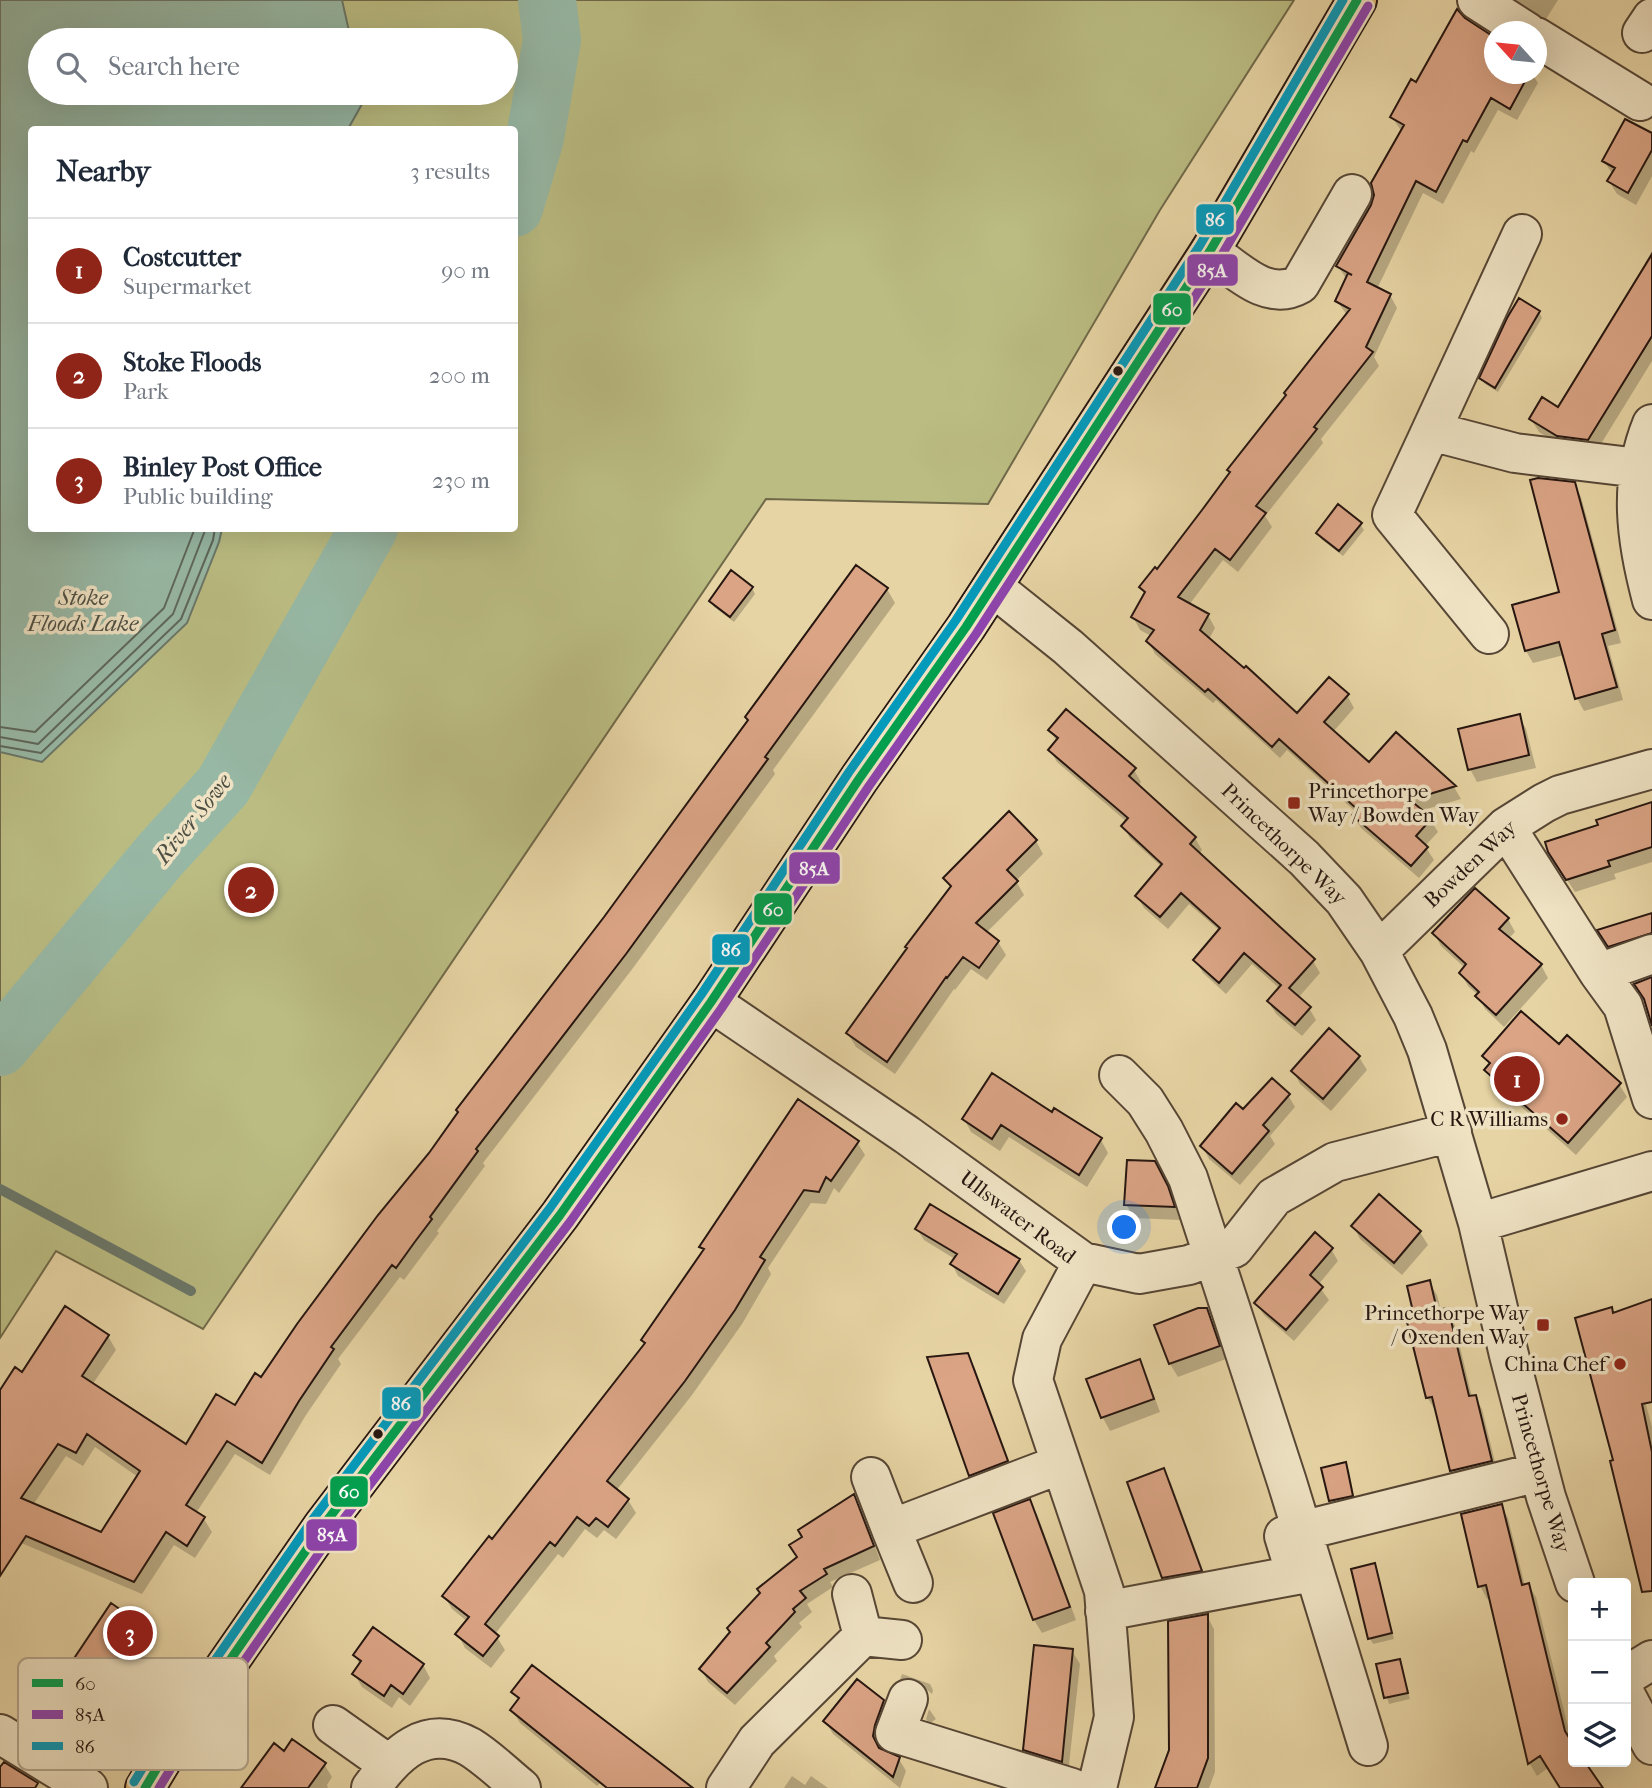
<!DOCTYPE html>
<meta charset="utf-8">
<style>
:root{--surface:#fff;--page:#f2f2f3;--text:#1f2937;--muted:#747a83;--line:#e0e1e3;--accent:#8f2418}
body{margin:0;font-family:"IM FELL French Canon",serif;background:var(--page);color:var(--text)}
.controls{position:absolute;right:21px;bottom:21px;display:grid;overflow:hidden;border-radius:7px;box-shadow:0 7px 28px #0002}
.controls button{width:63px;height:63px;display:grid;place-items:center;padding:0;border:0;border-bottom:2px solid var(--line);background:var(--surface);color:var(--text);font:35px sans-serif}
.compass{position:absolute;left:1484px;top:21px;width:63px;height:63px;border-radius:50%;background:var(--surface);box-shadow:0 7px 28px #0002;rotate:297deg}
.you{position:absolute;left:1125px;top:1228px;width:24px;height:24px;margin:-18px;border:5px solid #fff;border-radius:50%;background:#1a73e8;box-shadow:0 0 0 10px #1a73e833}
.badge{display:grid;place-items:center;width:46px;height:46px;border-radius:50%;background:var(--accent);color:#fff;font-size:23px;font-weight:700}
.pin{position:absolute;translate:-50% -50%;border:4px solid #fff;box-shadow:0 2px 7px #0006}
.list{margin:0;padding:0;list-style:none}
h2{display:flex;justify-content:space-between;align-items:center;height:91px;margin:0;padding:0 28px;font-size:30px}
h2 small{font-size:23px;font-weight:400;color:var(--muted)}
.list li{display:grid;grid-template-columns:46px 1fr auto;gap:21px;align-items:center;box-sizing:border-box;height:105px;padding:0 28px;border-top:2px solid var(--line)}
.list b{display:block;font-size:26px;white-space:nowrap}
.list p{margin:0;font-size:23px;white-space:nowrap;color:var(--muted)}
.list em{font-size:23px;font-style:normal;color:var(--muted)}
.icon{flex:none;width:38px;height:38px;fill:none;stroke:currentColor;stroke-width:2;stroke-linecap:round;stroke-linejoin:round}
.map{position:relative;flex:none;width:1652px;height:1788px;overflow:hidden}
.search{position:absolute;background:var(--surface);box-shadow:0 7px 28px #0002;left:28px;top:28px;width:490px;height:77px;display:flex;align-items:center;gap:18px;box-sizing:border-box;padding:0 24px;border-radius:38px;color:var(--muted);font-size:26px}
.panel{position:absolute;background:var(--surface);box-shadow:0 7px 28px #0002;left:28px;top:126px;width:490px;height:406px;border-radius:7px}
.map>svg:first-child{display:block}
</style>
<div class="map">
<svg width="1652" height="1788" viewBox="0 0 1652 1788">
<rect width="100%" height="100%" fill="#e7d4a4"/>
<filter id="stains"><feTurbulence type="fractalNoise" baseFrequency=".00286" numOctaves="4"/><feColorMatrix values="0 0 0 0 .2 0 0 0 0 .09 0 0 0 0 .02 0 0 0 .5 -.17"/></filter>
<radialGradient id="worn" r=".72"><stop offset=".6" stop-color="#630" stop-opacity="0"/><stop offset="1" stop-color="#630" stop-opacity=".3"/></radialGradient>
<path fill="#babc82" stroke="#706949" stroke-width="2" fill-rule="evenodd" d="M0 0H1294L1160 210 988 504 766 499 203 1329 56 1251 0 1338ZM40 40H506V93H40ZM32 130H514V528H32Z"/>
<path fill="#97b8a5" stroke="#6a7769" stroke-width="2" d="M0 0H342L351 40H40V93H360L362 104 348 129 32 130V528L222 529 219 542 187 623 42 762 0 752Z"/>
<path fill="#0003" fill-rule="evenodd" d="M1506 0H1558L1543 24Z
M1467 22 1494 39V74H1532L1538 83 1517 120 1498 110 1474 153 1471 151 1443 204 1423 193 1377 289 1390 295 1397 308 1374 357 1379 366 1321 439 1323 443 1265 516 1272 527 1238 572 1223 560 1189 605 1208 615 1215 628 1209 639 1297 715 1347 695 1354 708 1333 732 1369 765 1396 734 1454 787 1461 799 1420 811 1430 819 1438 832 1425 846 1434 860 1419 878 1361 828 1354 816 1357 813 1287 750 1280 758 1216 700 1213 703 1155 654 1148 641 1151 636 1140 630 1133 617 1145 594 1141 587 1158 571 1347 315 1337 301 1347 280 1338 266 1373 206 1402 132 1392 117Z
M1652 135V176L1636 205 1617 194 1609 181 1613 175 1604 161Z
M1652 251V361L1596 452 1566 449 1539 432 1531 419 1559 410 1647 266 1645 263Z
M1539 312 1542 318 1498 392 1485 384 1481 378Z
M1574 484 1581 497 1621 643 1608 646 1623 700 1584 711 1577 698 1564 655 1533 663 1526 651 1561 594Z
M1360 524 1364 530 1343 556 1321 539 1318 533Z
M752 588 755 594 734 622 714 607 711 601Z
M887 589 895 603 773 770 775 774 633 968 483 1163 485 1166 437 1231 439 1233 421 1257 404 1280 400 1277 338 1359 341 1364 306 1415 270 1475 235 1454 196 1513 204 1519 212 1532 195 1558 174 1545 142 1594 0 1534V1393L22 1374 108 1336 116 1350 92 1385 186 1447 235 1408 261 1379ZM95 1447 138 1477 102 1535 33 1505 66 1456 83 1466Z
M1519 716 1526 729 1536 768 1477 782 1470 769Z
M1050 730 1134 770 1141 782 1138 786 1195 838 1202 850 1199 854 1313 961 1320 973 1298 998 1309 1008 1316 1020 1302 1036 1276 1014 1269 1002 1280 989 1252 964 1226 994 1203 973 1196 961 1220 931 1189 904 1168 929 1144 908 1137 896 1162 867 1130 838 1123 826 1127 822 1057 762 1050 750 1057 742Z
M1652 804V862L1614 874 1616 879 1575 892 1558 866 1600 826Z
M1036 841 1043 854 1016 881 1024 895 986 933 998 942 1006 955 987 980 971 969 955 990 954 989 895 1074 856 1047 848 1034 951 889 945 878Z
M1652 915V939L1613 952 1600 931Z
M1508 919 1515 932 1508 939 1541 965 1548 978 1504 1027 1485 1009 1478 995 1468 986 1461 973 1465 968 1441 946 1434 933Z
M1329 1031 1359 1057 1367 1070 1331 1111 1300 1084 1293 1071Z
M1559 1047 1619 1084 1627 1097 1576 1155 1494 1083 1486 1070 1490 1066 1484 1056Z
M1288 1095 1295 1107 1270 1136 1275 1144 1240 1185 1209 1159 1202 1146 1243 1111Z
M1052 1115 1101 1140 1108 1153 1087 1187 1009 1137 1000 1151 971 1132 964 1119Z
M857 1142 865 1155 839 1193 834 1188 826 1204 811 1203 768 1268 771 1274 742 1324 692 1395 616 1491 628 1500 636 1513 616 1539 604 1530 597 1538 585 1529 563 1558 558 1554 495 1634 505 1650 491 1668 465 1648 458 1634 468 1622 452 1609 444 1596 492 1541 646 1345 643 1340 704 1252 701 1247Z
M1162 1177 1174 1202 1180 1220 1134 1218 1126 1204Z
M1353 1226 1420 1232 1428 1245 1402 1275 1360 1239Z
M917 1229 1019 1260 1026 1271 1004 1304 958 1276 952 1264 955 1259 924 1240Z
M1331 1249 1338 1261 1318 1285 1329 1300 1294 1341 1264 1315 1256 1303Z
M1429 1282 1437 1295 1441 1311 1447 1310 1454 1322 1472 1397H1475L1482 1409 1498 1474 1459 1484 1452 1471 1437 1410H1435L1427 1397 1416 1317Z
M1611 1309 1626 1330 1652 1427V1583L1615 1461Z
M1206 1310 1214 1324 1226 1359 1178 1377 1170 1364 1156 1326Z
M967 1355 975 1368 1014 1474 977 1488 970 1475Z
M1139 1361 1146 1374 1160 1412 1110 1431 1103 1418 1089 1380Z
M1345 1464 1349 1470 1355 1502 1334 1507 1323 1469Z
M1163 1470 1171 1483 1208 1584 1171 1590 1164 1577Z
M854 1497 861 1510 880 1560 830 1582 833 1587 807 1604 812 1612 799 1623 802 1627 774 1656 777 1661 735 1705 708 1682 701 1669Z
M1029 1501 1037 1514 1076 1620 1042 1633 1034 1620Z
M1501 1506 1508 1518 1525 1586 1528 1585 1536 1597 1573 1747V1762H1583L1600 1788H1561L1548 1768 1537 1776 1530 1764 1491 1598 1487 1599 1480 1586Z
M1374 1565 1394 1639 1373 1644 1370 1638Z
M1207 1616 1214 1629 1215 1772 1209 1788H1156L1170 1750Z
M143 1627 151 1641 71 1760 39 1740 31 1726Z
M1072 1651 1080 1664 1068 1774 1033 1763 1025 1749Z
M355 1655 423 1665 430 1678 410 1706 399 1697 392 1708 362 1687 354 1674 360 1665Z
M1399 1661 1410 1699 1389 1704 1378 1666Z
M902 1674 930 1684 933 1690 932 1694 920 1684 909 1683 903 1685 900 1680Z
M513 1692 684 1788H607L600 1783 597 1786 520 1723 512 1710 519 1701Z
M883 1701 890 1714 881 1739 880 1750 899 1759 906 1771 900 1788 833 1734 825 1721Z
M929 1709 936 1719 929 1724 926 1719Z
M284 1753 324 1764 332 1777 327 1785 328 1788H246Z
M792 1776 805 1785 811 1776 828 1788H784Z"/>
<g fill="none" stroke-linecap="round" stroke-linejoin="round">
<path stroke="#5e675a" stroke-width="2" d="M0 727 35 732 164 608 195 528
M0 737 38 744 173 614 206 528
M0 746 41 753 181 619 213 540 215 528"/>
<path stroke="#6a7769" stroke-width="10" d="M0 1189 191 1291"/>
<path stroke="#97b8a5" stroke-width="58" d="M514 208 535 138 552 40 547 0
M0 1047 161 854 223 786 369 528"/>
</g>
<path fill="#daa485" stroke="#261610" stroke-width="2" fill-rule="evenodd" d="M1457 9 1465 18 1494 37V74H1529L1510 109 1491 98 1467 142 1463 140 1436 192 1416 181 1367 282 1391 294 1366 347 1373 352 1314 427 1317 429 1256 506 1266 513 1230 560 1215 549 1178 597 1209 614 1200 630 1244 668 1246 666 1297 713 1329 677 1349 694 1324 722 1369 762 1396 732 1456 786 1410 800 1432 818 1416 836 1428 847 1411 866 1352 815 1357 809 1279 739 1272 747 1208 689 1205 692 1146 641 1154 630 1131 617 1145 592 1139 587 1155 567 1157 569 1202 510 1230 472 1227 470 1286 395 1284 393 1350 309 1335 301 1348 273 1352 275 1336 266 1371 205 1374 195 1371 183 1404 125 1390 117 1411 79 1416 82Z
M1625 119 1652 133V150L1628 193 1607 181 1615 168 1602 161Z
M1652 254V336L1588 440 1557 436 1529 419 1542 397 1558 407Z
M1519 298 1540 311 1495 388 1479 378 1507 318Z
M1538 478 1575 482 1615 630 1602 634 1617 687 1575 699 1559 642 1525 651 1512 605 1559 592 1530 480Z
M1338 504 1362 523 1339 551 1316 533Z
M856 565 888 588 765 757 768 759 626 954 476 1149 478 1151 430 1217 432 1219 414 1243 396 1268 392 1265 331 1347 334 1349 299 1401 262 1463 227 1441 186 1505 205 1517 187 1546 166 1532 134 1582 26 1536 0 1576V1390L15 1367 22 1372 65 1306 109 1335 82 1376 186 1444 216 1394 235 1405 255 1373 261 1377 297 1324 378 1215 429 1153 458 1112 456 1110 604 917 748 720 745 717ZM87 1434 140 1471 101 1532 21 1498 58 1444 76 1453Z
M731 570 753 587 730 617 709 601Z
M1066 709 1136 768 1129 776 1196 837 1190 844 1315 959 1289 988 1311 1007 1295 1025 1267 1001 1281 985 1244 953 1219 983 1193 960 1220 928 1181 893 1160 917 1135 896 1162 864 1121 826 1128 818 1048 750 1058 738 1048 730Z
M1520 714 1529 755 1468 770 1458 729Z
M1652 802V847L1608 861 1610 866 1566 880 1548 852 1545 842 1598 825 1596 820Z
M1009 811 1037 840 1007 870 1018 881 976 923 999 941 979 968 963 957 947 978 946 977 887 1062 846 1033 907 948 905 947 951 886 943 878Z
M1475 888 1509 918 1499 929 1542 964 1496 1015 1475 996 1479 992 1459 973 1466 964 1432 933Z
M1652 913V933L1608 947 1597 930Z
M1652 977V1026L1644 999 1634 984Z
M1521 1011 1559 1044 1567 1035 1621 1083 1568 1143 1484 1070 1490 1063 1482 1056Z
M1329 1028 1360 1056 1323 1099 1291 1071Z
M992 1073 1052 1112 1054 1108 1102 1138 1079 1175 1001 1125 992 1139 962 1119Z
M1272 1078 1290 1094 1263 1125 1269 1131 1232 1174 1200 1146 1236 1103 1243 1109Z
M798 1099 859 1141 831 1181 826 1177 819 1192 804 1190 760 1257 765 1260 735 1310 685 1381 607 1481 629 1499 608 1527 596 1518 589 1526 577 1517 555 1546 550 1542 485 1624 499 1636 483 1656 455 1634 469 1617 442 1596 489 1536 492 1539 645 1343 641 1340 704 1249 699 1247Z
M1127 1160 1155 1161 1168 1186 1175 1207 1124 1205Z
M1379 1194 1421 1231 1394 1263 1351 1226Z
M930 1204 1020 1259 998 1294 950 1264 957 1254 915 1229Z
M1315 1232 1333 1248 1310 1275 1323 1287 1286 1330 1254 1303Z
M1430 1280 1437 1310 1448 1308 1469 1396 1476 1395 1492 1461 1450 1471 1432 1397 1426 1398 1406 1318 1414 1316 1407 1286Z
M1652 1299V1402L1642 1404 1652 1452V1591L1642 1592 1610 1461 1613 1460 1575 1318 1612 1307 1613 1313Z
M1198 1308H1207L1220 1346 1169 1364 1154 1325Z
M968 1353 1008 1461 969 1476 927 1357Z
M1140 1359 1154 1399 1101 1418 1086 1379Z
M1346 1462 1353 1496 1329 1501 1321 1468Z
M1164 1468 1202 1571 1162 1578 1127 1482Z
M854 1494 874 1546 824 1569 827 1574 800 1591 806 1598 793 1609 795 1612 766 1643 770 1647 727 1693 699 1669 730 1632 727 1628 760 1593 757 1589 797 1557 789 1545 802 1537 798 1530Z
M1030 1499 1070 1607 1033 1620 993 1513Z
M1502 1504 1522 1585 1529 1583 1565 1731 1573 1744V1762H1585L1603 1788H1560L1540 1756 1528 1764 1486 1585 1478 1587 1461 1514Z
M1375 1563 1392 1633 1368 1639 1351 1569Z
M111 1603 144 1626 62 1747 29 1726Z
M1208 1614V1758L1197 1788H1155L1169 1750 1168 1621Z
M373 1627 424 1664 403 1694 391 1685 384 1696 352 1674 361 1661 353 1655Z
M1034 1645 1073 1649 1062 1762 1023 1750Z
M1400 1659 1408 1693 1384 1698 1376 1664Z
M532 1665 658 1761 693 1788H607L510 1710 519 1698 511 1692Z
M857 1679 884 1700 875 1725 873 1736 879 1748 900 1757 893 1777 823 1721Z
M292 1739 326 1763 308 1788H241L274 1743 284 1751Z
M4 1762 38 1783 35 1788H0V1767Z"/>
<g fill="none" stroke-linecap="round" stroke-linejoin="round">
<defs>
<path id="minor" d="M1477 0 1527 32
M1642 33 1652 18
M1536 37 1640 101
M1522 234 1431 431 1515 453 1639 468
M1210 251C1236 269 1267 303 1300 284L1352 194
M1652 424C1628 483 1636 540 1652 600
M1431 431 1392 515 1489 634
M993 587 1068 647 1304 858 1344 900 1379 951 1413 1016 1427 1050 1478 1223 1509 1355 1546 1497 1575 1583
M1506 827 1599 973
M1379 951 1506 827 1544 803 1560 795 1652 769
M1652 954 1599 973 1623 1006 1652 1099
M711 1002 907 1135 1083 1262 1139 1274 1189 1265 1234 1248 1274 1197 1335 1162 1452 1132
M1119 1075 1145 1101 1164 1131 1188 1178 1287 1482 1368 1746
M1478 1223 1652 1171
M1083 1262 1042 1339 1033 1380 1104 1591 1114 1717 1097 1788
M871 1477 891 1529 1061 1464
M891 1529 913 1583
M1301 1531 1539 1472
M852 1594 863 1636 902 1640
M1105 1611 1296 1575 1284 1536
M1626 1676 1652 1660
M1626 1696 1652 1745
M908 1699 895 1733 1072 1788
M333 1725 388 1764
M0 1734 88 1788
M371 1788C395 1754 426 1723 470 1747 488 1758 505 1775 521 1788
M726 1788 757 1741 863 1636"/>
<path id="major" d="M145 1788 169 1748 323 1526 560 1215 711 1002 859 779 966 627 1210 251 1357 0"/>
</defs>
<use href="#minor" stroke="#564635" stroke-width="42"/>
<use href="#major" stroke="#261610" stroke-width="42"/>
<use href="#minor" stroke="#efe3c4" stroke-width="38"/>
<use href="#major" stroke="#e4ba72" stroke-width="38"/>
<defs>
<path id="bus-1" d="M145 1788 169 1748 323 1526 560 1215 711 1002 859 779 966 627 1210 251 1357 0"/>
<path id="bus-2" d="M159 1788 179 1755 333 1533 570 1222 721 1009 869 786 976 634 1220 258 1368 6"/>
<path id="bus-3" d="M134 1782 159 1741 313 1519 550 1208 701 995 849 772 956 620 1200 245 1343 0"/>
</defs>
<use href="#bus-1" stroke="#efe3c4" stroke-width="14"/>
<use href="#bus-2" stroke="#efe3c4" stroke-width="14"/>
<use href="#bus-3" stroke="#efe3c4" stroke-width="14"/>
<use href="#bus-1" stroke="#029f4e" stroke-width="9"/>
<use href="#bus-2" stroke="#8e44ad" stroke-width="9"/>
<use href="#bus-3" stroke="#049abb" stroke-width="9"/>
</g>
<g fill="#261610" stroke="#efe3c4" stroke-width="2.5">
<circle cx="1118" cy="371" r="6"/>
<circle cx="378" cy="1434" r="6"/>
</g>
<g fill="#8f2418" stroke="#efe3c4" stroke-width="2.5">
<rect x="1287" y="796" width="14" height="14" rx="3.5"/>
<circle cx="1562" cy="1119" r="7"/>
<rect x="1536" y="1318" width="14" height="14" rx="3.5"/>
<circle cx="1620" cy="1364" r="7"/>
</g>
<g text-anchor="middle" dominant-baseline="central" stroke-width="7" stroke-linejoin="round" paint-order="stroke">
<g font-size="21" fill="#261610" stroke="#efe3c4" text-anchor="end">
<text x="1308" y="791" text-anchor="start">Princethorpe<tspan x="1308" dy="24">Way / Bowden Way</tspan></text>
<text x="1548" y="1119">C R Williams</text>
<text x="1529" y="1313">Princethorpe Way<tspan x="1529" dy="24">/ Oxenden Way</tspan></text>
<text x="1606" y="1364">China Chef</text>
</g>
<g font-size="21" fill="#261610" stroke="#efe3c4">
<text transform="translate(1284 844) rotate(44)">Princethorpe Way</text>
<text transform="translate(1470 864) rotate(-43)">Bowden Way</text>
<text transform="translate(1018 1217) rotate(37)">Ullswater Road</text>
<text transform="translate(1541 1473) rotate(74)">Princethorpe Way</text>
</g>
<g font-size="23" font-style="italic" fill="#4e4f44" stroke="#efe3c4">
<text x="83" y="597">Stoke<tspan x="83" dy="26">Floods Lake</tspan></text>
<text transform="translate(193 819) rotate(-51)">River Sowe</text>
</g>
</g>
<rect x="18" y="1658" width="230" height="112" rx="10" fill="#efe3c4" stroke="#b3a68e" stroke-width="2"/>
<rect x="32" y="1679" width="31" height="8" fill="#029f4e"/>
<rect x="32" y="1710" width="31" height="9" fill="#8e44ad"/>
<rect x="32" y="1742" width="31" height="8" fill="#049abb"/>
<g font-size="19" fill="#261610">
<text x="75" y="1690">60</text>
<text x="75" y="1721">85A</text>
<text x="75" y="1753">86</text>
</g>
<g stroke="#efe3c4" stroke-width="2.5">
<rect x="1195" y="203" width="40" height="33" rx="7" fill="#049abb"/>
<rect x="1186" y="253" width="53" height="34" rx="7" fill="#8e44ad"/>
<rect x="1152" y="292" width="40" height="34" rx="7" fill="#029f4e"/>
<rect x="788" y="851" width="53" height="34" rx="7" fill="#8e44ad"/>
<rect x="753" y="892" width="40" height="34" rx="7" fill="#029f4e"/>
<rect x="711" y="933" width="40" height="33" rx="7" fill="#049abb"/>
<rect x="381" y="1386" width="41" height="34" rx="7" fill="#049abb"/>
<rect x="329" y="1475" width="40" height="33" rx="7" fill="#029f4e"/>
<rect x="305" y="1518" width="53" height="34" rx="7" fill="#8e44ad"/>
</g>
<g font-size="19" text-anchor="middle" font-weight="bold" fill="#fff">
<text x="1215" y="226">86</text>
<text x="1212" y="277">85A</text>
<text x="1172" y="316">60</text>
<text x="814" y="875">85A</text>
<text x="773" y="916">60</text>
<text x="731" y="956">86</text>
<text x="401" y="1410">86</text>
<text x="349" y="1498">60</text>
<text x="332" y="1541">85A</text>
</g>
<rect width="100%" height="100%" filter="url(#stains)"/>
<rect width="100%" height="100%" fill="url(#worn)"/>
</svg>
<div class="controls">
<button>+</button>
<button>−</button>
<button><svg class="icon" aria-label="layers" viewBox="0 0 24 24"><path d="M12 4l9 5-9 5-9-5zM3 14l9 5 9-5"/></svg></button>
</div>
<svg class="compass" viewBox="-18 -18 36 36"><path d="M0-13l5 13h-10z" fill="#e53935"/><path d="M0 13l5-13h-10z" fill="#747a83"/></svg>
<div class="you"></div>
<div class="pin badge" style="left:1517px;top:1079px">1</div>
<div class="pin badge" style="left:251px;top:890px">2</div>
<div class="pin badge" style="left:130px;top:1633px">3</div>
<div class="search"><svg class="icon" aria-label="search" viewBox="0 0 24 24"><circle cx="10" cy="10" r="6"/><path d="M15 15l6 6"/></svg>Search here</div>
<section class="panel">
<h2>Nearby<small>3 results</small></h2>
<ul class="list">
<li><span class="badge">1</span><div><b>Costcutter</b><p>Supermarket</p></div><em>90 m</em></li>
<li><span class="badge">2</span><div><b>Stoke Floods</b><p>Park</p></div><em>200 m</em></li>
<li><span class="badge">3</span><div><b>Binley Post Office</b><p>Public building</p></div><em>230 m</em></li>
</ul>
</section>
</div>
